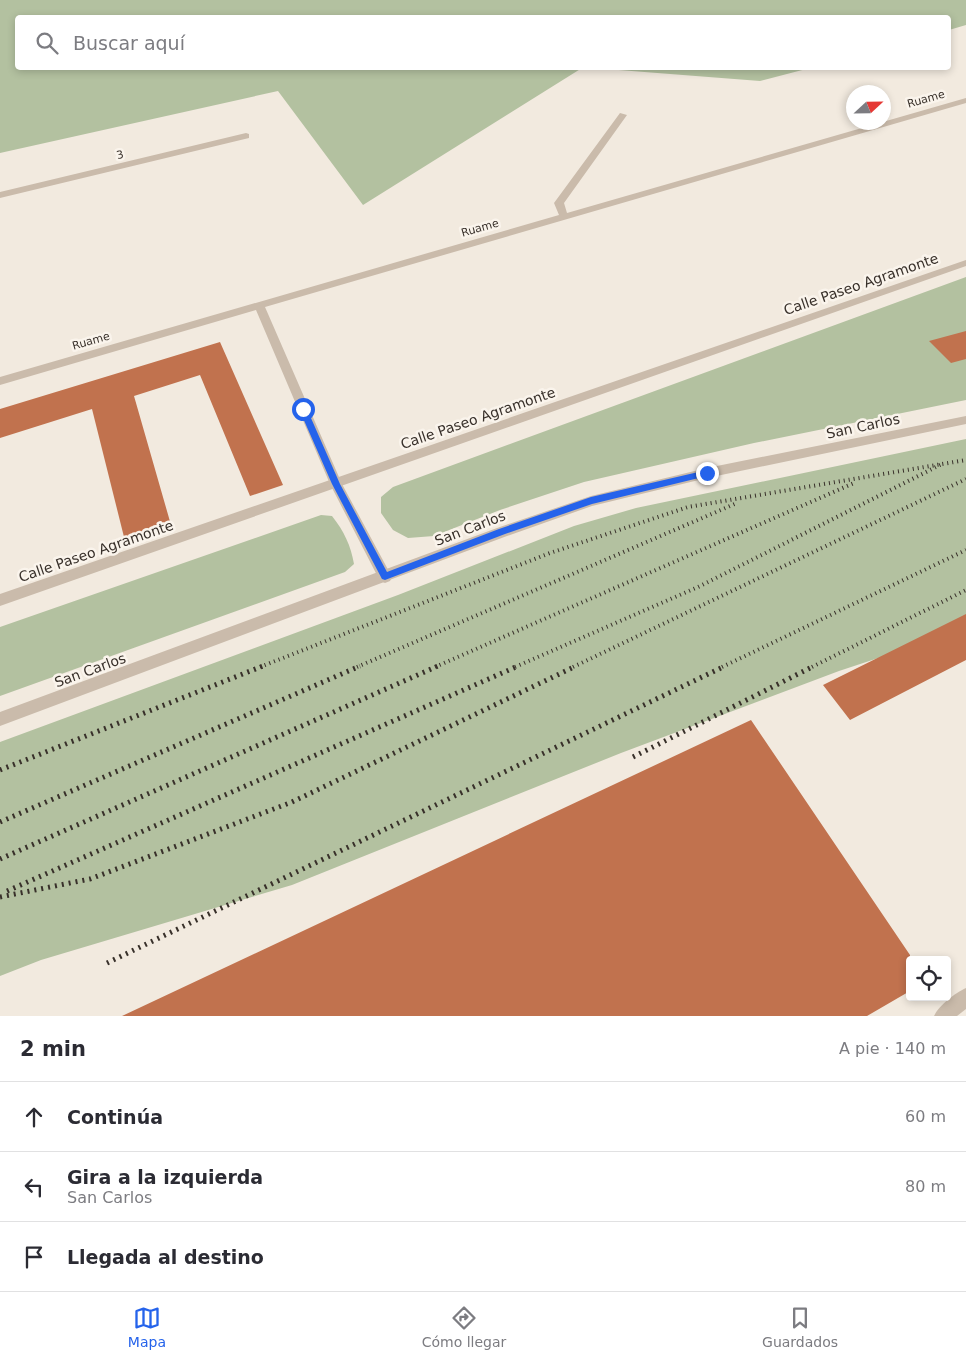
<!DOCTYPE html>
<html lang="es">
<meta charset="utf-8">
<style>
:root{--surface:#fff;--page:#f7f7f7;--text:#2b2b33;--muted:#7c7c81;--line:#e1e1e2;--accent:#2563eb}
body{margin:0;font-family:"DejaVu Sans",sans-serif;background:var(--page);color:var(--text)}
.controls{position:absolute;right:15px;bottom:15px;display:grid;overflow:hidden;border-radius:5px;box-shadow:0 2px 8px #0003}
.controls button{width:45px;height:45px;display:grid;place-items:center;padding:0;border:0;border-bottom:1px solid var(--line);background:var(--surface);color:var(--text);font:25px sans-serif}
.compass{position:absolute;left:846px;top:85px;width:45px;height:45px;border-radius:50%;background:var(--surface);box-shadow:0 2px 8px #0003;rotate:68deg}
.stop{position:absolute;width:15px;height:15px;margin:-11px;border:4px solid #2563eb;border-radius:50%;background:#fff}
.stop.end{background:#2563eb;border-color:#fff;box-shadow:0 1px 5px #0008}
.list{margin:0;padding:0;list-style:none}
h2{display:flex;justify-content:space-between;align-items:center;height:65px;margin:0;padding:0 20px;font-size:21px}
h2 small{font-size:16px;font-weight:400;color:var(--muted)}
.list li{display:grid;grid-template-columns:32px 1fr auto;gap:15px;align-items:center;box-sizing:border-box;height:70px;padding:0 20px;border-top:1px solid var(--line)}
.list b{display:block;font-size:19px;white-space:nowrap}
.list p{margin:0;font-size:16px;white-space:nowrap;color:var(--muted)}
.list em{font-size:16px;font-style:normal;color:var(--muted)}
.icon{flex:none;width:28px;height:28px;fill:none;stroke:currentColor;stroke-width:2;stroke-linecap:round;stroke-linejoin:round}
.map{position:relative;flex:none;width:966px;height:1016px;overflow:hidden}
.search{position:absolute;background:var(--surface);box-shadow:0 2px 8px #0003;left:15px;right:15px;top:15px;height:55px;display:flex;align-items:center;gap:12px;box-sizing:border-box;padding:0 18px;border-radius:5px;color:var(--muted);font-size:19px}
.sheet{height:275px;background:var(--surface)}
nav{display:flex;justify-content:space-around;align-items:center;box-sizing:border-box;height:70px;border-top:1px solid var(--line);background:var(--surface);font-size:14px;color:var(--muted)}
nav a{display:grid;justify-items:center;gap:2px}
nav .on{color:var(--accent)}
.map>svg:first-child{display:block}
</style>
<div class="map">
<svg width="966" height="1016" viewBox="0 0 966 1016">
<rect width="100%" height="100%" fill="#f2eadf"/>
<path fill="#b3c1a0" d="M0 0H966V25L949 30 948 18H18V68H582L363 205 278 91 0 153Z
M593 68H810L760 81Z
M966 277V400L754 443 584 482 500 510 434 536 408 538 393 530 381 513V497L393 487Z
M966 439V629L839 671 621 753 292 885 41 960 0 976V742L398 595 574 526 636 508Z
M321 515 332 516C344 531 351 546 354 564L345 572 0 696V627Z"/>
<path fill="#c1724e" d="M966 331V359L951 363 929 341Z
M220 342 283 485 250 496 200 375 134 396 171 525 125 541 92 409 0 438V409Z
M966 614V660L850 720 823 685Z
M751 720 910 955V991L867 1016H122Z"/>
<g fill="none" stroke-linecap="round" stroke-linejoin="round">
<path fill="#cabbab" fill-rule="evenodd" d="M966 988V1009L957 1016H934C939 1005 955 993 966 988Z"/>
<path fill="#cabbab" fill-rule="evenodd" d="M966 98V103L265 307 342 484 392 577 390 581 385 583 380 581 330 484 256 310 0 385V377L559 215 554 203 620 113 627 115 564 203 567 213Z
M246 133 249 134V138L0 198V192Z"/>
<path fill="#cabbab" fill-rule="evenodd" d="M966 260V266L0 606V594Z
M966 416V424L707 478 592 506 507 536 0 726V712L497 528 591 496 707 468Z"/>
<path stroke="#38302a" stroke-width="4" stroke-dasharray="1 4" stroke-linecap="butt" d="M260 667 550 553 688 507 966 460
M357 667 737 503
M435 667 854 483
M515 667 698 587 942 464
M573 667 966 479
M722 667 966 550
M812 667 966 590"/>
<path stroke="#38302a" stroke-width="5" stroke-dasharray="2 5" stroke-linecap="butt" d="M633 757 814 666
M0 770 263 666
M0 822 360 666
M0 859 438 666
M7 891 518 666
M0 897 90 879 292 802 576 666
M107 963 725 666"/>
</g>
<path fill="#2563eb" d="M303 406 307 409 340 484 387 572 499 529 591 497 707 470 711 473 707 476 592 504 505 534 385 580 382 579 332 484 299 409Z"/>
<g text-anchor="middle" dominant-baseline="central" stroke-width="5" stroke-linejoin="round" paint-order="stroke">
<g font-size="11" fill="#38302a" stroke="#faf4ec">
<text transform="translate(926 99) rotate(-16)">Ruame</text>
<text transform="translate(120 155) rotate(-14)">3</text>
<text transform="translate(480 228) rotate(-16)">Ruame</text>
<text transform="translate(91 341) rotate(-16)">Ruame</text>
</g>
<g font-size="14" fill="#38302a" stroke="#faf4ec">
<text transform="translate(861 284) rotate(-19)">Calle Paseo Agramonte</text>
<text transform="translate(478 418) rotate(-19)">Calle Paseo Agramonte</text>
<text transform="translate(863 426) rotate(-12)">San Carlos</text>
<text transform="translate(470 528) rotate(-21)">San Carlos</text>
<text transform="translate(96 551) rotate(-19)">Calle Paseo Agramonte</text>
<text transform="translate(90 670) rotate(-20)">San Carlos</text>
</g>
</g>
</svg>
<div class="controls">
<button><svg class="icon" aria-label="locate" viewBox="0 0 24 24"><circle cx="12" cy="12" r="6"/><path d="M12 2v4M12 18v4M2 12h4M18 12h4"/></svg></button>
</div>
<svg class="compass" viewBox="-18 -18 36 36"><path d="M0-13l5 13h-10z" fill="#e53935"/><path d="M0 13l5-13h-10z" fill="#7c7c81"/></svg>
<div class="stop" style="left:303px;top:409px"></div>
<div class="stop end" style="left:707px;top:473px"></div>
<div class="search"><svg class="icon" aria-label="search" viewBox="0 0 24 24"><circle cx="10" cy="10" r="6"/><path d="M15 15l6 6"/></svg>Buscar aquí</div>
</div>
<section class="sheet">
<h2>2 min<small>A pie · 140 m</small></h2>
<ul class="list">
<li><svg class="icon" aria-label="ahead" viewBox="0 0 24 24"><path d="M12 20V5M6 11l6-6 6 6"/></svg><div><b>Continúa</b></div><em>60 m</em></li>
<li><svg class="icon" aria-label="left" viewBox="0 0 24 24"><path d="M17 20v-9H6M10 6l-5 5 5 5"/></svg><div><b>Gira a la izquierda</b><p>San Carlos</p></div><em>80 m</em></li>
<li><svg class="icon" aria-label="arrive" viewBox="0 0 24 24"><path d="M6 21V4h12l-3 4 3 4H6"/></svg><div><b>Llegada al destino</b></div></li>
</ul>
</section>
<nav>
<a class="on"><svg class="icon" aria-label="map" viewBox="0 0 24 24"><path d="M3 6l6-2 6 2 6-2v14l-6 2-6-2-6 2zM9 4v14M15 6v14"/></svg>Mapa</a>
<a><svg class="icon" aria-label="directions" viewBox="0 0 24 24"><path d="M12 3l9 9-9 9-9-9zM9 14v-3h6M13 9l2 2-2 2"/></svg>Cómo llegar</a>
<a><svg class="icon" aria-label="saved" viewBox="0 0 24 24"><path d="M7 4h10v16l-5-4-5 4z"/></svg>Guardados</a>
</nav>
